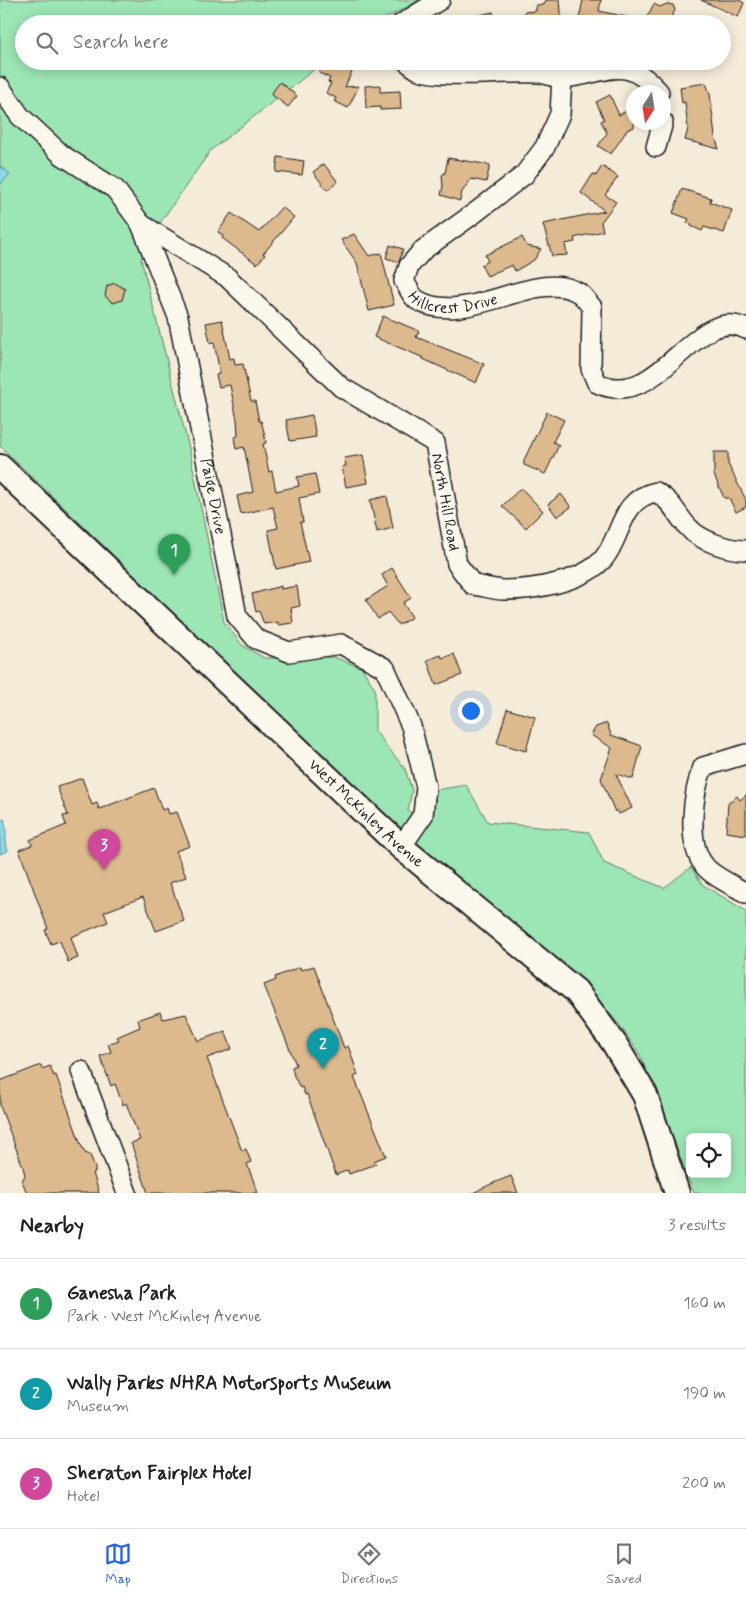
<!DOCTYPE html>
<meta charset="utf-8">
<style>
:root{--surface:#fff;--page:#f2f2f2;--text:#222;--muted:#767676;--line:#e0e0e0;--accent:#2563eb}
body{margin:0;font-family:Mynerve,sans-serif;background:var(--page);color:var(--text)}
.controls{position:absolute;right:15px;bottom:15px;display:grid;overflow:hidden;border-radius:8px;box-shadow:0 2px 12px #0003}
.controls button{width:45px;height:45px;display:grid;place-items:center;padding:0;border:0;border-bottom:1px solid var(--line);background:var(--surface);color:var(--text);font:25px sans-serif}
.compass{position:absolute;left:626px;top:85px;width:45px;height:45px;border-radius:50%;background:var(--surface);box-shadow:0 2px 12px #0003;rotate:192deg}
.you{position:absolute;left:470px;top:710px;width:18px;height:18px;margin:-12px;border:4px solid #fff;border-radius:50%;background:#1a73e8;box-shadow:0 0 0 8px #1a73e833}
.badge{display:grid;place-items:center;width:32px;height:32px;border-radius:50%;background:var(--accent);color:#fff;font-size:16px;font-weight:700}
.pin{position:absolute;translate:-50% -41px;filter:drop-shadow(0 1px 2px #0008)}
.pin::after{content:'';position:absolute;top:26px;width:18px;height:15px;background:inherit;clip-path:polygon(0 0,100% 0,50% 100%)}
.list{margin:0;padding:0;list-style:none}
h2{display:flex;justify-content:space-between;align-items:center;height:65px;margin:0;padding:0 20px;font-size:21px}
h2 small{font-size:16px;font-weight:400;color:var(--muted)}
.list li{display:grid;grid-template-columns:32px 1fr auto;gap:15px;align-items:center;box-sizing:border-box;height:90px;padding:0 20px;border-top:1px solid var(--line)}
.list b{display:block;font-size:19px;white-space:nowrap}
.list p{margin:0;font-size:16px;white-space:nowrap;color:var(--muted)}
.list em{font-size:16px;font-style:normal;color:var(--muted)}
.icon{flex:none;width:28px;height:28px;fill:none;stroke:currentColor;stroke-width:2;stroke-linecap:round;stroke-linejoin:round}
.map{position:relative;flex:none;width:746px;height:1193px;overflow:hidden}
.search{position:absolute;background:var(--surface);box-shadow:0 2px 12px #0003;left:15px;right:15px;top:15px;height:55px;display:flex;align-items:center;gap:12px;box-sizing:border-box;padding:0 18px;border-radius:28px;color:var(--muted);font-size:19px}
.sheet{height:335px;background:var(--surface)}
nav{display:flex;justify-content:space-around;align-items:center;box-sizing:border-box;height:70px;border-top:1px solid var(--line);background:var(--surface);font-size:14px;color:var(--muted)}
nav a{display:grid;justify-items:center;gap:2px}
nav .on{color:var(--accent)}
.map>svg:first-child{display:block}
</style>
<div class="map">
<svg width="746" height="1193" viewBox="0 0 746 1193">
<rect width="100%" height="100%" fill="#f5ebd9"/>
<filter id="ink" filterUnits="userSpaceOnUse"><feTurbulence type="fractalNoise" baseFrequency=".02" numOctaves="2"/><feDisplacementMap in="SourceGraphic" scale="10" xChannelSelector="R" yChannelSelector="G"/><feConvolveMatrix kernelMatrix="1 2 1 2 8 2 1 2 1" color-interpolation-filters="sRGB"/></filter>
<g filter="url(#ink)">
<path fill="#9ce5b4" stroke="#5c8068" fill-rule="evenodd" d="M0 0H420L375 24H24V61H325L211 150 162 220 141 259 189 448 224 622 242 645 264 658 334 657 362 668 375 689V731L405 769 412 790 408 811 433 820 436 790 466 785 488 822 589 832 604 863 664 888 691 867 703 885 746 911V1193H694L640 1055 621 1027 592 992 548 951 418 849 0 446ZM690 1137H727V1174H690Z"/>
<path fill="#8ad7e9" stroke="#5e8c97" d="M0 166 10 174 0 185Z
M4 819C8 831 4 840 8 851L0 854V821Z"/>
<path fill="#ddb98e" stroke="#1c1c1c" d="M546 0H560L562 24H525L524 12 536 11V5H544Z
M583 0H601L599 11 636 19V24H578Z
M701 0H739L744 3 738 17Z
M654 4 660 7 667 4 673 5 675 10 668 24H643Z
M493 12 495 24H462V19Z
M325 61H340L349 66 347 69 352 71 345 87 359 86 348 108 334 101 336 98 326 93 331 83 328 82 330 78 319 73Z
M280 82 297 96 288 107 271 94Z
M706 83 710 94 715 137 719 149 685 140 688 129 685 102 682 103 680 87Z
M380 85V92L400 91 401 109 380 110V107L366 108 365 86Z
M610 95 619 115 634 107V127L627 130 611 154 598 146 607 133 601 121 604 119 596 102Z
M278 157 304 161 302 175 276 172Z
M448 158 490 165 486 182 471 179 462 192 460 201 441 195 443 186 442 175 445 173Z
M324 164 338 182 327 190 313 172Z
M602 166 618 177 605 195 616 202 601 222 603 231 574 238 575 242 565 244 567 255 552 256 543 224 605 211 581 193 593 174 596 176Z
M682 189 711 198 710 202 732 210 724 233 704 227 702 231 691 226V224L687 223 689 219 673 213Z
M282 207 294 217 263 254 265 255 257 264 222 238 223 236 218 232 231 213 259 232Z
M354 234 369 256 381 253 394 305 369 311 357 263 341 240Z
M522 237 527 246 541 249 534 260 515 271 512 265 487 276 481 265 488 261 485 255Z
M390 245 403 249 399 262 386 258Z
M115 283 125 289 122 300 113 303 105 296 107 286Z
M383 316 419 331 416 337 484 364 476 383 423 359 424 358 374 337Z
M222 320 230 359 234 358 235 365 243 364 251 401H255L259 421H261L264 432 266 443 263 444 269 472 272 471 276 491 299 486 297 477 315 474 319 494 299 498 303 522H300L309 562 276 569 268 530 278 528 273 507 241 514 237 496 253 492 244 447 236 449 234 437 238 436 237 420 230 385 219 387 216 375 219 374V368L214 342 210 343 206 323Z
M547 412 564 420 553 442 559 445 545 474 524 465V460Z
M312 415 316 437 290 441 286 420Z
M714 452H728V464L746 500V507L736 512 729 498H724L714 475Z
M363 455 368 483 346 487 342 467 346 466 344 458Z
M521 488 543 511 526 528 502 506Z
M561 494 571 507 557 517 548 504Z
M387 496 393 528 377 532 370 500Z
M392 568 411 598 403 603 412 617 399 625 388 612 378 619 366 600 388 586 382 575Z
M281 586V589L297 586 300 606 291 608 293 623 278 625V622L264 624 259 611 256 612 252 594Z
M454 654 462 675 436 685 427 660 441 655 442 658Z
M507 709 535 717 526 751 497 743Z
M607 723 611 735 642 746 633 779 616 774 632 808 619 814 617 810 615 812 601 779 612 748 591 735 596 727Z
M82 778 92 805 97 803 99 809 154 788 162 810 167 808 169 814 177 812 190 846 176 851 186 877 170 883 184 921 156 931 143 897 104 912 108 922 71 937 78 958 68 962 60 941 51 944 45 930 48 929 19 850 32 845 30 840 66 825 63 816 68 815 57 787Z
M746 795V835L726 832 728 803 737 796 740 800Z
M314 966 344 1048 348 1046 351 1054 358 1075 354 1077 386 1156 374 1161 376 1164 349 1174 348 1170 336 1175 307 1094 305 1095 302 1087 300 1088 294 1076 292 1067 296 1065 264 985 276 980 275 977 300 967 301 970Z
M160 1012 163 1019 186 1014 198 1041 225 1031 232 1049 207 1058 242 1151 246 1149 251 1162 247 1164 258 1193H148L131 1143 140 1140 126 1103 123 1105 115 1084 111 1086 100 1056 111 1052 108 1044 119 1040 117 1037 140 1027 138 1020Z
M41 1065 42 1069 50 1066 54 1076 56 1075 81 1145 85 1153 90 1155 95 1167V1172L93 1173 99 1193H27L22 1181 25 1175 23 1167 0 1106V1081Z
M511 1176 518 1193H473L491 1184Z"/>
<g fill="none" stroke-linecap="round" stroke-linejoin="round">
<defs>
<g id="minor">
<path d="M401 24 440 0"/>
<path d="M406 61C410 64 414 68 419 70 444 79 508 71 538 73 547 73 556 79 564 78 608 74 624 52 659 92"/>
<path id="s1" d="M562 78 560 114 545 147 524 175 476 212 423 250 409 266 404 281C408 287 412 297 417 300 466 329 538 266 579 293 584 296 588 303 592 307L591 369 597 383C660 413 695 302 746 329"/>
<path id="s2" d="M0 87 20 116 62 155 115 189 141 224 178 317 237 616 256 639 289 652 341 644 385 668 411 726 426 787 423 815 401 847"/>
<path d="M656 147 663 122"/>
<path id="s3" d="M141 224 227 277 341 387 435 443 457 564 473 585C483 586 494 590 504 590 533 590 584 582 604 558 623 534 620 499 656 492 674 503 675 513 688 527 700 541 728 550 746 550"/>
<path d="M746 754 703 767C693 792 686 843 704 865 710 875 736 887 746 893"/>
<path d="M81 1071 127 1193"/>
</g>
<g id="major">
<path id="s4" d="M0 467 401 847 576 991 614 1043 645 1095 677 1193"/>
</g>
</defs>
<use href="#minor" stroke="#1c1c1c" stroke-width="22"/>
<use href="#major" stroke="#1c1c1c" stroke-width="28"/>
<use href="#minor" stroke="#fbf7ec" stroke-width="19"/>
<use href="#major" stroke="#fbf7ec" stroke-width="24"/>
</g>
</g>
<g text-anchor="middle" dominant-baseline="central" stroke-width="5" stroke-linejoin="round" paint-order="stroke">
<g font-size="16" fill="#1c1c1c" stroke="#fbf7ec">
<text stroke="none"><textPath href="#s1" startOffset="330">Hillcrest Drive</textPath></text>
<text stroke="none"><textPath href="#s2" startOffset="482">Paige Drive</textPath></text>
<text stroke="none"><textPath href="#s3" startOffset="429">North Hill Road</textPath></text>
<text stroke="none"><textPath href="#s4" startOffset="504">West McKinley Avenue</textPath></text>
</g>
</g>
</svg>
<div class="controls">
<button><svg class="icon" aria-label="locate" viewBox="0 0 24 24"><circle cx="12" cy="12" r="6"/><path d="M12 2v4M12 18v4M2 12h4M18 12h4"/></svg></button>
</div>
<svg class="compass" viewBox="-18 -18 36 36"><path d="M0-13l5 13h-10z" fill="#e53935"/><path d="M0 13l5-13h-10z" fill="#767676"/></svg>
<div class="you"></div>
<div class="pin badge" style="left:174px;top:575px;background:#2e9e5b">1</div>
<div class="pin badge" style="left:323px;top:1069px;background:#0f9aa8">2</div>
<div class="pin badge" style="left:104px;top:870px;background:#d1479c">3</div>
<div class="search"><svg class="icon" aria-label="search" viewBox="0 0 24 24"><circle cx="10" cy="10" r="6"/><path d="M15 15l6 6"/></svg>Search here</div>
</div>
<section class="sheet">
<h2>Nearby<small>3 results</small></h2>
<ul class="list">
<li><span class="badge" style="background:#2e9e5b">1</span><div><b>Ganesha Park</b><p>Park · West McKinley Avenue</p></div><em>160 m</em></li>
<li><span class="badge" style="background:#0f9aa8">2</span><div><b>Wally Parks NHRA Motorsports Museum</b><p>Museum</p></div><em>190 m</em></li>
<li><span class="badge" style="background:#d1479c">3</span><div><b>Sheraton Fairplex Hotel</b><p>Hotel</p></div><em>200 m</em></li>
</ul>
</section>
<nav>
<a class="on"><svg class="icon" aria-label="map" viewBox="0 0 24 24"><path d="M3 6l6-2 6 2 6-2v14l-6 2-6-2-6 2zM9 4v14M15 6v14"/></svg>Map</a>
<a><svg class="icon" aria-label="directions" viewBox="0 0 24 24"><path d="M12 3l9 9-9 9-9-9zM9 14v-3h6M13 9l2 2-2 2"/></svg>Directions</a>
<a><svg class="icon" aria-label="saved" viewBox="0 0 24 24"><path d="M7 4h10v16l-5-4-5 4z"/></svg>Saved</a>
</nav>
